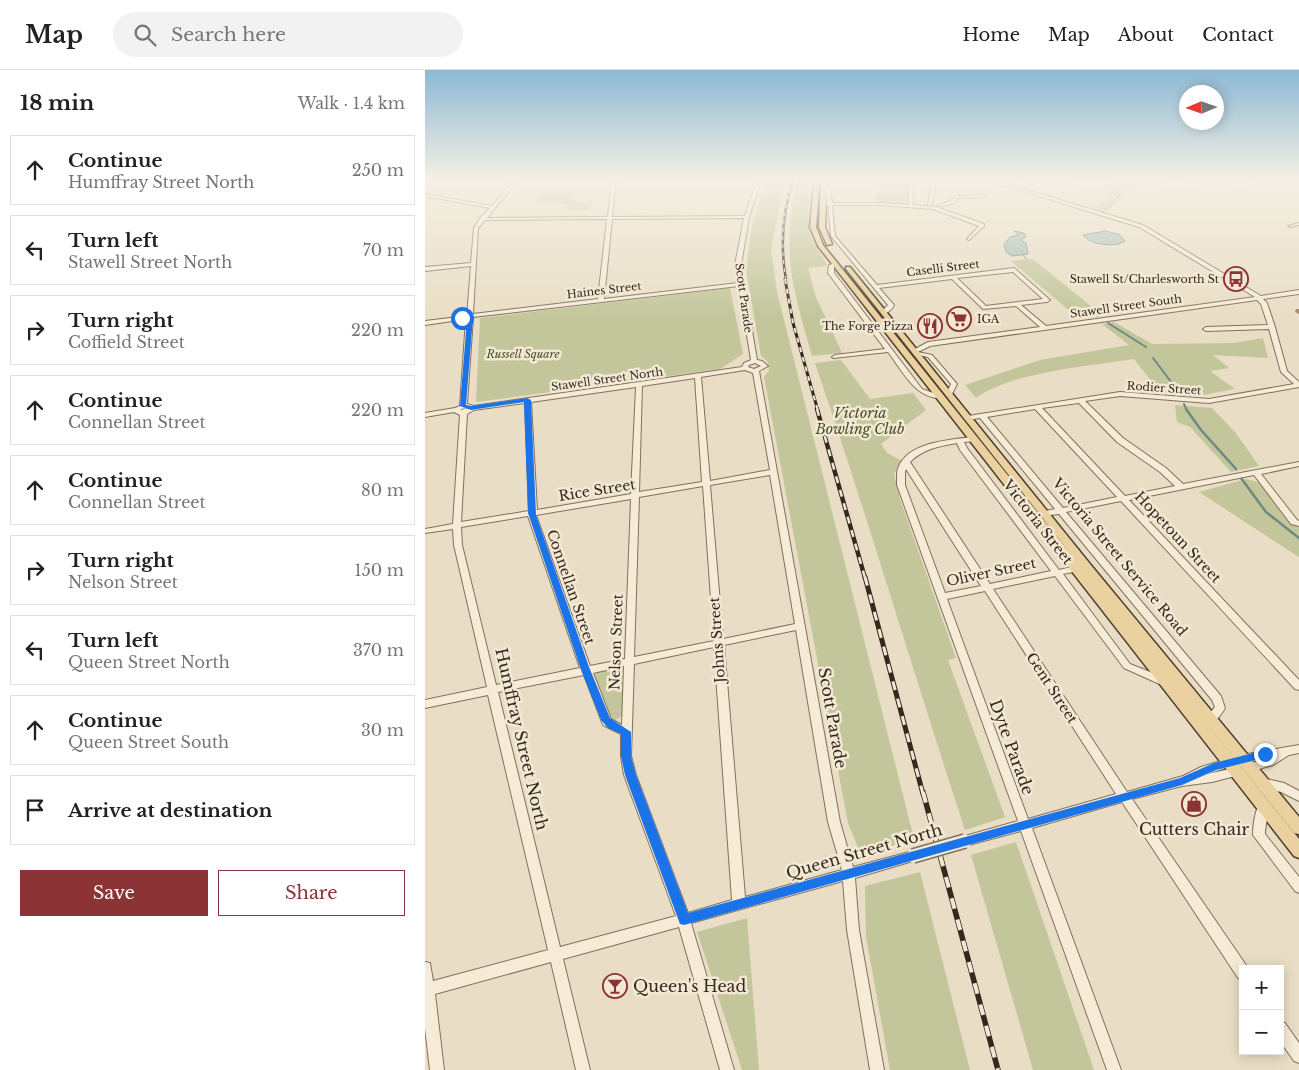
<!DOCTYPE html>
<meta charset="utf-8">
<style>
:root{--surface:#fff;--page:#f2f2f2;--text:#222;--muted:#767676;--line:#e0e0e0;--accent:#8b3335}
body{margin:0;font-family:"Libre Baskerville",serif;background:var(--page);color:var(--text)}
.controls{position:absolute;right:15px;bottom:15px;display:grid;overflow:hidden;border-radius:0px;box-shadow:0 2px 12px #0003}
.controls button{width:45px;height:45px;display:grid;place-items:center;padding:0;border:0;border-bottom:1px solid var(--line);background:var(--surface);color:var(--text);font:25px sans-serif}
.compass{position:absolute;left:754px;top:15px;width:45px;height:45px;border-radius:50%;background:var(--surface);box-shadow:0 2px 12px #0003;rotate:268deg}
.stop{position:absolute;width:15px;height:15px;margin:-11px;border:4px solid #1a73e8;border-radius:50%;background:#fff}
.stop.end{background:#1a73e8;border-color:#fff;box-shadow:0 1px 5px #0008}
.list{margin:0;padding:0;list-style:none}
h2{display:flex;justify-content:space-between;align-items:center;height:65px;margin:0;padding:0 20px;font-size:21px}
h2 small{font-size:16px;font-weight:400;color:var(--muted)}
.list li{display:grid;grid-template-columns:32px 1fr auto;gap:15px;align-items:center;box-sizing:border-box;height:70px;margin:0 10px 10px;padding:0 10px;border:1px solid var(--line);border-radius:0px}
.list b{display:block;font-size:19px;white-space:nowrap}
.list p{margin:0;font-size:16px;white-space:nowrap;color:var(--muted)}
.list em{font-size:16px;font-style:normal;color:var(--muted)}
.actions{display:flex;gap:10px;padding:15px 20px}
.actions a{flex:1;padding:11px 0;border:1px solid var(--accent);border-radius:0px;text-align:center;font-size:18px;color:var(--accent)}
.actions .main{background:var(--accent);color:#fff}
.icon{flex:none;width:28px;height:28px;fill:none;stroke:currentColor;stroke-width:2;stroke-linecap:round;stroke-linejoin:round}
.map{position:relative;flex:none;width:874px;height:1000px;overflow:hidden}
header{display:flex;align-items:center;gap:30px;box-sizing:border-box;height:70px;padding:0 25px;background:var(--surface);border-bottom:1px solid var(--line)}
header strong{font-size:24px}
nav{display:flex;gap:28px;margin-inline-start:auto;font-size:18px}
.search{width:350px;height:45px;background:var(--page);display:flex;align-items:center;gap:12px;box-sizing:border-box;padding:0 18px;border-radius:28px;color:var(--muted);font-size:19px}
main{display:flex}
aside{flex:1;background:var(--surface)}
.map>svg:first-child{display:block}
</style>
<header>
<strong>Map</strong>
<div class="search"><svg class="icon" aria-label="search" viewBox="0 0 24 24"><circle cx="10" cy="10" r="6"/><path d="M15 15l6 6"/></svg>Search here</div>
<nav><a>Home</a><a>Map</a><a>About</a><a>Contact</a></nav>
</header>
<main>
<aside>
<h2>18 min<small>Walk · 1.4 km</small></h2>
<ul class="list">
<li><svg class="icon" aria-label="ahead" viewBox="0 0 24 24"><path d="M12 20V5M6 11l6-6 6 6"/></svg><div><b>Continue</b><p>Humffray Street North</p></div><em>250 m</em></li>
<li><svg class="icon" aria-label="left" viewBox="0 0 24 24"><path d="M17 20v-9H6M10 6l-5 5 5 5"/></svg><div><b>Turn left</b><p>Stawell Street North</p></div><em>70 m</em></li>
<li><svg class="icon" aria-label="right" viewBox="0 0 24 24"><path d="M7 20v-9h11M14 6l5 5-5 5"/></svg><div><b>Turn right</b><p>Coffield Street</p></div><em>220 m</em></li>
<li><svg class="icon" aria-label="ahead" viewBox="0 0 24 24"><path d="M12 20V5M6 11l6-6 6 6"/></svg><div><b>Continue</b><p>Connellan Street</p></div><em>220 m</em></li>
<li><svg class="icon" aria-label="ahead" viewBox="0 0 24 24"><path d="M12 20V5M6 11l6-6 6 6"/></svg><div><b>Continue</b><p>Connellan Street</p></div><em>80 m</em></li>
<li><svg class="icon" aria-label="right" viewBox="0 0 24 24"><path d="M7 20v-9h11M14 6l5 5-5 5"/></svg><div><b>Turn right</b><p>Nelson Street</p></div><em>150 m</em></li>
<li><svg class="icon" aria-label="left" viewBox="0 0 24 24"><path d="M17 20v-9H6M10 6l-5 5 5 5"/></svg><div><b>Turn left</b><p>Queen Street North</p></div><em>370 m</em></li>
<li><svg class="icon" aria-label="ahead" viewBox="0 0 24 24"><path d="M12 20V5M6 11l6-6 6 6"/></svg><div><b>Continue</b><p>Queen Street South</p></div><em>30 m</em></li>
<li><svg class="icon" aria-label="arrive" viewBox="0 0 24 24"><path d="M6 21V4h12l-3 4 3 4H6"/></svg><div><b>Arrive at destination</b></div></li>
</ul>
<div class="actions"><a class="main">Save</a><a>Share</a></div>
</aside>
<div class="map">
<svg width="874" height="1000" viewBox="0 0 874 1000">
<rect width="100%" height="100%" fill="#e9dec5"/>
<path fill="#ded6b3" d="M592 108H625L685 127 668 137 596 116 605 113Z
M755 108H829L798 121 751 110Z
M846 108H874V131L866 137 811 129 813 122Z"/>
<path fill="#c2c69a" d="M342 108H365L356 129 346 180 352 222 489 769 436 785 423 753 339 307 344 300 343 292 336 286 321 200 327 155Z
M710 108H755L701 123 683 141 668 137 685 127 678 119 687 113Z
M373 110 384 118C386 132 382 147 385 161 388 175 397 183 402 196L383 198 391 227 417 283 387 286C368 218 355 181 373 110Z
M489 113 490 116 482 118 485 120 482 135 452 133 450 114Z
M152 121 149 131 167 132 165 140H140L142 135H108L116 122Z
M607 189 609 190 678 246 654 249 586 191Z
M305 218 318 284 295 299 51 332 55 248Z
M689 252 727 274 809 273 838 268 843 288 788 285 804 298 785 301 810 319 773 326 735 322 709 289C665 296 587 302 551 328L540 315 615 290 704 275 677 254Z
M416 290 445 329 488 323 501 340 456 374 462 383 477 391 469 404 475 429 531 588 523 590 580 747 540 760C489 605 443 448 390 293Z
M750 335 787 338 810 362 834 396 806 402 765 357 752 352Z
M821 409 837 413 866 453 874 457V487L774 422Z
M193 597 199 600 197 646 190 650 186 647 169 606 172 602Z
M591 772 669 1000H608L546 785Z
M495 802 545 1000H465L441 867 440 816Z
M322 848 334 1000H317L272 862Z"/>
<path fill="#a6bdb6" stroke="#6e8a82" d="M589 161 599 163 601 167 595 170 601 173 603 184 587 186 581 182 579 175 585 167 594 165Z
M681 161 695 165 700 171C690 178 665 175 658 165Z"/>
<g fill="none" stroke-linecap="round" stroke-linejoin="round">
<path stroke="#6e8a82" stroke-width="1" d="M678 142 695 125 689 119 708 114 711 110 726 108
M598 185 602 190"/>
<path stroke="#6e8a82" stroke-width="2" d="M683 253 721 277
M728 288 756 325
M759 334 762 341"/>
<path stroke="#6e8a82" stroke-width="2.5" d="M761 339 776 360 811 399
M816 408 841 442 874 468"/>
<defs>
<path id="minor" d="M91 108H95L62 148 183 147 187 108H191L187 147 320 146 333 108H337L324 147 316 195 332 290 337 291 343 296 334 301 415 752 428 797 488 781 492 782 494 786 492 790 488 791 430 808 434 860 459 1000H445L422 860 418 811 266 853 309 1000H295L254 857 138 889 165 1000H151L126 892 10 924 19 1000H5L0 958V892L5 893 8 911 123 880 63 625 0 638V630L62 617 29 475 28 459 0 463V459L28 454 35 345 29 342 0 347V343L30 338 35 336 41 249 0 255V251L42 246 46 196 0 201V197L46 193 49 158 55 148 65 138 0 126V124L67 136ZM319 148 310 195 313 213 179 229 187 149ZM182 149 173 229 48 244 53 158 60 150ZM314 216 326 290 319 293 317 297 49 336 42 334 48 247ZM330 293 336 296 329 299 323 297 324 295ZM320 300 328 303 345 400 285 411 276 307ZM270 308 277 412 214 422 217 316ZM211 317 206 424 112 440 106 332ZM100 333 104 441 36 452 42 344 49 340ZM43 338 36 340V339ZM345 405 370 554 298 569 285 415ZM278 416 289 571 209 587 214 427ZM206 429 200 589 165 596 111 445ZM103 446 155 598 71 615 37 475 36 457ZM371 560 403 752 417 800 320 827 299 575ZM289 577 307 830 263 843 211 705 206 686 209 594ZM199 596 197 655 186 649 168 603ZM159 605 178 655 196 664V686L199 705 251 846 135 877 73 622Z
M568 108 569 110 718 155 836 226 874 220V224L838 229 842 233 850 257 862 301 874 312V317L784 333 695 326 660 331 698 368 741 398 758 414 874 392V396L836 404 872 450 874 451V456L866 454 829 405 704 430 874 610V620L870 619 696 431 641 442 796 626 800 638C796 645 789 656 780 653L779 650 790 637 787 630 634 444 616 446 615 444 616 442 630 439 555 348 543 350 540 348 543 346 695 322 784 329 869 314 856 302 844 259 781 261 778 259 781 257 843 255 836 234 832 230 505 276 493 282 507 285 532 314 527 324 524 326 521 324 526 314 503 287 489 284 487 281 488 280 503 272 615 257 591 236 558 239 527 209 454 218 469 235C467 240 462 244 457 243V241L463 235 406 166 403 135 397 134 402 133 401 119 396 115 398 114 405 118 407 133H454L484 135V118L486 117 488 118V135L511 137 559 154V156L544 170 542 169 554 156 508 139 454 135H407L410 166 452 215 589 198 625 230 622 232 596 235 621 256 830 227 714 157 562 110 511 111 507 135 505 136 503 135 507 111 398 112 396 111 398 110ZM588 202 618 229 561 236 532 208ZM654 333 692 372 735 402 750 416 700 426 617 338ZM610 339 692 427 638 438 562 347Z
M559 125 561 127 533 128 529 133 515 137 513 136 525 131 532 126Z
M874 153V155L865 157 863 156Z
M411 193 414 195 409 197V203L497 319 517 326V328C491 330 477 300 463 282L408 288 407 287 410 285 460 279 403 203 404 195Z
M548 367H551V371L539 372 542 378 634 500 650 496 653 497 654 499 653 501 638 504 705 594 743 609 744 612 743 615 739 616 699 598 630 506 568 519 702 722 758 706 776 697 802 689 806 690 808 693 806 696 782 704 810 698 814 699 816 702 814 705 787 712 757 716 707 729 823 898 818 899V909L813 908 697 732 607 758 696 1000H682L596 761 540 776 536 775 534 771 536 767 540 766 593 751 472 415C472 411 472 407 472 403 477 372 524 370 548 367ZM532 373 535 380 626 501 565 514 485 392C498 379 514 376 532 373ZM481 399 556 516 520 523 480 415V402ZM560 521 691 724 603 749 522 529Z
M874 675V683L864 685 848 695 824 702 820 701 818 698 820 695 837 690 817 693 813 692 812 689 813 686 817 685Z
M837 708 859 713 874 721V731L856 722 833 716 831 713 833 710Z
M838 732 842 734C845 742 840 754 840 764L874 807V823L870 821 828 765C828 754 830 743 834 734Z
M855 951 860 953 874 973V993L869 991 855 971Z"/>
<path id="major" d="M373 108 389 110V108H395L396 111V108H402L400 157 407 174 402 175 394 157 396 115 394 114 391 157 398 175 646 484 421 199V197H425L665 494 874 747V764L869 763 752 617 874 769V788L869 786 393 176 385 157 389 113Z"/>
</defs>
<use href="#minor" stroke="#82705d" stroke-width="2"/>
<use href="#major" stroke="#513f30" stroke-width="3"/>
<use href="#minor" fill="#f5ebd7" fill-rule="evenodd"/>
<use href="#major" fill="#e9d1a0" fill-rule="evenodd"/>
<defs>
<path id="rail-far4" d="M361 210C355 175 357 142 369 108"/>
<path id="rail-far3" d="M360 209 368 253 393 341"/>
<path id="rail-far2" d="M392 339 440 508"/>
<path id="rail-far1" d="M440 507 498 724"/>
<path id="rail" d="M498 722 573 1000"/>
</defs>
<use href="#rail-far4" stroke="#34291f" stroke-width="2.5"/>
<use href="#rail-far3" stroke="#34291f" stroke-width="3"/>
<use href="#rail-far2" stroke="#34291f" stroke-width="4.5"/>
<use href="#rail-far1" stroke="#34291f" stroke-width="5"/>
<use href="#rail" stroke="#34291f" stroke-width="5.5"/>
<use href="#rail-far4" stroke="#f2e8d3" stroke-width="1" stroke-dasharray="4" stroke-linecap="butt"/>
<use href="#rail-far3" stroke="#f2e8d3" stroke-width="2" stroke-dasharray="5" stroke-linecap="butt"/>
<use href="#rail-far2" stroke="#f2e8d3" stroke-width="2.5" stroke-dasharray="7" stroke-linecap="butt"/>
<use href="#rail-far1" stroke="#f2e8d3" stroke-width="3" stroke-dasharray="9" stroke-linecap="butt"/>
<use href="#rail" stroke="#f2e8d3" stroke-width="4" stroke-dasharray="11" stroke-linecap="butt"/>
<defs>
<path id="minor-bridge" d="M488 786 540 771"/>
</defs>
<use href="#minor-bridge" stroke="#82705d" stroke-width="16" stroke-linecap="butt"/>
<use href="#minor-bridge" stroke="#f5ebd7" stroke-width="13"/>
</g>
<path fill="#a9846c" d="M871 239H874V244L870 242Z"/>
<linearGradient id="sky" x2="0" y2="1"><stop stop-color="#8db8d4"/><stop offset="0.44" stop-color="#f5f0e5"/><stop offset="1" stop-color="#f5f0e5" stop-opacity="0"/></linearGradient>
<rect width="874" height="248" fill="url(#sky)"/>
<path fill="#1a73e8" d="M45 245 48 247 41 335 46 336 102 328 106 330 111 445 164 597 185 648 206 662V686L211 705 263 843 755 708 789 693 840 680 845 684 843 687 791 700 757 715 259 855 255 854 200 705 196 686V664L183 658 176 650 156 600 103 443 99 332 46 340 35 336 42 249 34 248Z"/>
<defs>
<symbol id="bus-ring" viewBox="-11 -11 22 22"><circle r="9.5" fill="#f2e8d3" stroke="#8b3335" stroke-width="1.5"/><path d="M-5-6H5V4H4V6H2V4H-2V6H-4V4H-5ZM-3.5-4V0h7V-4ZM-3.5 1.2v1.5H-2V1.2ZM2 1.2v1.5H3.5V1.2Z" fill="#8b3335"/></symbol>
<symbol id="supermarket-ring" viewBox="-11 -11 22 22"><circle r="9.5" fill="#f2e8d3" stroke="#8b3335" stroke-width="1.5"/><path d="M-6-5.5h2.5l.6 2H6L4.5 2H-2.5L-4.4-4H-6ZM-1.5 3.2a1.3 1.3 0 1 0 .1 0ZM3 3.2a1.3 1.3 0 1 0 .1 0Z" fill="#8b3335"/></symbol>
<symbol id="restaurant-ring" viewBox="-11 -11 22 22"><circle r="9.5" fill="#f2e8d3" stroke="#8b3335" stroke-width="1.5"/><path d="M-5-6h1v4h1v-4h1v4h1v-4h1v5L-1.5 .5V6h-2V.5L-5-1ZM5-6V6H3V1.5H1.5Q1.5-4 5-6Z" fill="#8b3335"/></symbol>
<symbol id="shop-ring" viewBox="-11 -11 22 22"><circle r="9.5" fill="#f2e8d3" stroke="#8b3335" stroke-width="1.5"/><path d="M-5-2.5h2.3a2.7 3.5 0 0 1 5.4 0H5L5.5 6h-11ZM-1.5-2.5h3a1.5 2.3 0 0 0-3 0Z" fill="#8b3335"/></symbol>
<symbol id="bar-ring" viewBox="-11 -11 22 22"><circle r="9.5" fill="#f2e8d3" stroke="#8b3335" stroke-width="1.5"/><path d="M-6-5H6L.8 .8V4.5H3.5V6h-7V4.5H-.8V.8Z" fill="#8b3335"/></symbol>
</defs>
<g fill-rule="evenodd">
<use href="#bus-ring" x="797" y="195" width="28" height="28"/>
<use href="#supermarket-ring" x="520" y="235" width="28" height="28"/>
<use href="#restaurant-ring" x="491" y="242" width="28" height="28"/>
<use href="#shop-ring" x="755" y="720" width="28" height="28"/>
<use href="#bar-ring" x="176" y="902" width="28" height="28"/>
</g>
<g text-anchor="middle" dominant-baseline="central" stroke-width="5" stroke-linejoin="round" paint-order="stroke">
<g font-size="11" fill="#34291f" stroke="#f2e8d3">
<text transform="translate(518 198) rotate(-7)">Caselli Street</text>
<text transform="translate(179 220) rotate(-7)">Haines Street</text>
<text transform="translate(319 228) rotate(82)">Scott Parade</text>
<text transform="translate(701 236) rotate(-8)">Stawell Street South</text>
<text transform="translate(182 309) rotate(-8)">Stawell Street North</text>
<text transform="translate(739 318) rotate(4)">Rodier Street</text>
</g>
<g font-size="11" fill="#34291f" stroke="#f2e8d3" text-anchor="end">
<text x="794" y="209">Stawell St/Charlesworth St</text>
<text x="552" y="249" text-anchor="start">IGA</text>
<text x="488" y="256">The Forge Pizza</text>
</g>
<g font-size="11" font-style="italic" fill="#454e28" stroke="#f2e8d3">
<text x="98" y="284">Russell Square</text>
</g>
<g font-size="14" font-style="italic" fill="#454e28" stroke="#f2e8d3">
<text x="435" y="343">Victoria<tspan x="435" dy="16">Bowling Club</tspan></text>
</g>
<g font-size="14" fill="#34291f" stroke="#f2e8d3">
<text transform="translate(172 420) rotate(-9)">Rice Street</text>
<text transform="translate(613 452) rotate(52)">Victoria Street</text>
<text transform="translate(753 467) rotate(47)">Hopetoun Street</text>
<text transform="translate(695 487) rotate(50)">Victoria Street Service Road</text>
<text transform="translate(566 502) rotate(-12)">Oliver Street</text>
<text transform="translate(146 517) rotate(71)">Connellan Street</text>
<text transform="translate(292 570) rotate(-94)">Johns Street</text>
<text transform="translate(191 572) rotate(-88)">Nelson Street</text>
<text transform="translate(627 618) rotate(57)">Gent Street</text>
</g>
<g font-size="16" fill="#34291f" stroke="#f2e8d3">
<text transform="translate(408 648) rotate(80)">Scott Parade</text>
<text transform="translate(97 669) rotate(77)">Humffray Street North</text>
<text transform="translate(587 677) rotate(70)">Dyte Parade</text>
<text transform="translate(439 781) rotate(-16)">Queen Street North</text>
</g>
<g font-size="16" fill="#34291f" stroke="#f2e8d3">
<text x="769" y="759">Cutters Chair</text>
<text x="208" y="916" text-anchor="start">Queen's Head</text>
</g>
</g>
</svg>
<div class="controls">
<button>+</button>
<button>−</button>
</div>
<svg class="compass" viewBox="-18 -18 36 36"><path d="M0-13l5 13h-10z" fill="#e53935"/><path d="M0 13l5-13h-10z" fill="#767676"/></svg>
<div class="stop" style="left:37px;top:248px"></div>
<div class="stop end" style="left:840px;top:684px"></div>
</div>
</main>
